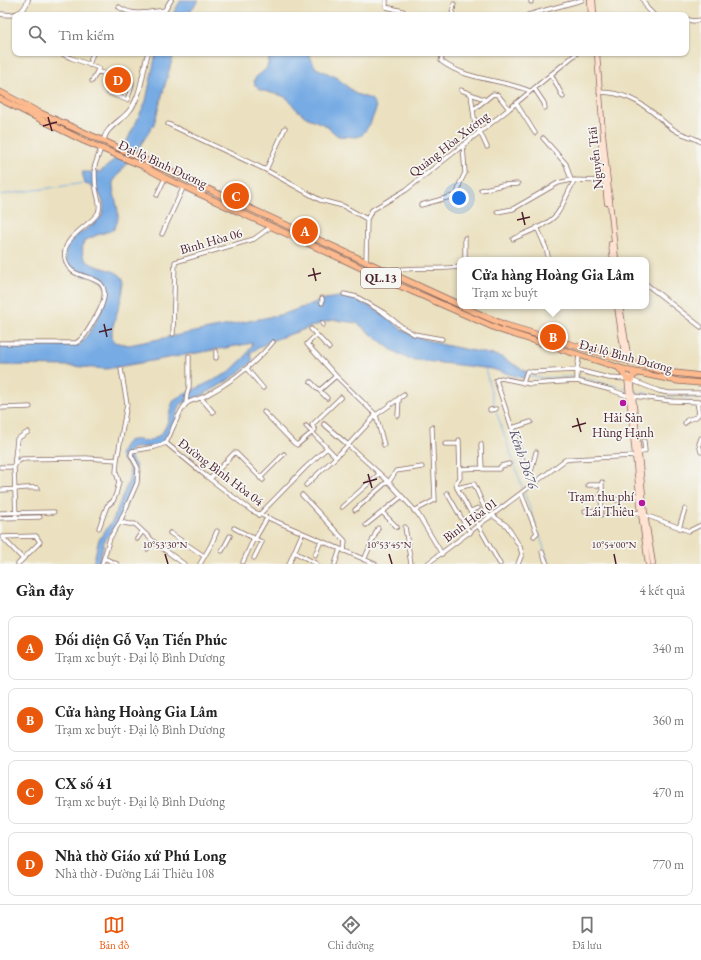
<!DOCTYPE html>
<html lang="vi">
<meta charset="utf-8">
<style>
:root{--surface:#fff;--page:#f2f2f2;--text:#222;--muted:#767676;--line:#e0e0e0;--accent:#ea580c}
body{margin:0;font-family:"EB Garamond",serif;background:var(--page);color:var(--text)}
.you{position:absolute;left:459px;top:198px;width:14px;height:14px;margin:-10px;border:3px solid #fff;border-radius:50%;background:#1a73e8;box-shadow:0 0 0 6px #1a73e833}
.badge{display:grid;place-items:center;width:26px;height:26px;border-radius:50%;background:var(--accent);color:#fff;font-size:13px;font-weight:700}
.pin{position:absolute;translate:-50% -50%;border:2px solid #fff;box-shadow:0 1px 4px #0006}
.popup{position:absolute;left:457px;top:257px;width:192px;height:52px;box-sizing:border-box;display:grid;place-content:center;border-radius:8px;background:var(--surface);filter:drop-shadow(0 1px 3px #0005);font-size:13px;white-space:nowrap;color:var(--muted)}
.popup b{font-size:15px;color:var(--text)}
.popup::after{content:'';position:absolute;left:50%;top:100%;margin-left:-8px;border:8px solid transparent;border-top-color:var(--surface)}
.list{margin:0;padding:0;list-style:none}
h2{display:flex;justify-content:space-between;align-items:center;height:52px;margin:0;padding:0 16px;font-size:17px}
h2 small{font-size:13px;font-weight:400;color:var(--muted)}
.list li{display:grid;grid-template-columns:26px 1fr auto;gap:12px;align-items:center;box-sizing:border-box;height:64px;margin:0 8px 8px;padding:0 8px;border:1px solid var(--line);border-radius:8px}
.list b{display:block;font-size:15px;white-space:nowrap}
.list p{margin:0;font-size:13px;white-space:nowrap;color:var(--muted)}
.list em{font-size:13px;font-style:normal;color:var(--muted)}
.icon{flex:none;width:22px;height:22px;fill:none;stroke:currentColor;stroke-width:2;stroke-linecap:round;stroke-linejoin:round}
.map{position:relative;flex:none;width:701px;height:564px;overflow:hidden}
.search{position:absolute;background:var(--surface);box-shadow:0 1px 3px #0004;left:12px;right:12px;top:12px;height:44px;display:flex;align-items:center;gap:10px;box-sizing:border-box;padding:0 14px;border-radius:8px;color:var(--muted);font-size:15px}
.sheet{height:340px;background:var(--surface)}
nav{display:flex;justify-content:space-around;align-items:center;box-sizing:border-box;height:56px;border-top:1px solid var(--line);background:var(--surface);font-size:11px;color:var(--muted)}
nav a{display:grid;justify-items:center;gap:2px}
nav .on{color:var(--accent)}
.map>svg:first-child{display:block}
</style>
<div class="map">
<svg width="701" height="564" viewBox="0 0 701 564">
<rect width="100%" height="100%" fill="#f6f6f2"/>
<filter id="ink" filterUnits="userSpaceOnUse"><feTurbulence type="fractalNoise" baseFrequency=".025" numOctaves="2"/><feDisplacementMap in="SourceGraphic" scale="8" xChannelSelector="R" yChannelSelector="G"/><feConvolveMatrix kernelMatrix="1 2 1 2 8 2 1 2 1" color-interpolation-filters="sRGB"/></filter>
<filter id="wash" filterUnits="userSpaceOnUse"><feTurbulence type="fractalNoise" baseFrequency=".012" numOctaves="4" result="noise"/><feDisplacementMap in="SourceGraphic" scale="16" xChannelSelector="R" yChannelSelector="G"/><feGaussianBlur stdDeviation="0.9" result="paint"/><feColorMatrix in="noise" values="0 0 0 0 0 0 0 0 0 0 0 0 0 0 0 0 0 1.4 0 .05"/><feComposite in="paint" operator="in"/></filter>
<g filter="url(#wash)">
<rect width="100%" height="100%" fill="#ebe1c0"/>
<path fill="#77abe4" stroke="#606588" d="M181 0H199L187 15H172Z
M156 53H174L154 124 138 149 113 182C112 198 125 215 113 230L97 235 84 241C74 274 116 263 123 279 127 287 114 320 112 330V337L114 342 129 345 284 314 325 299 345 296 356 299 384 314 401 329 414 336 444 345 499 356 527 372 525 379 492 369 408 359 392 350 357 323 335 320 328 321 268 342 250 353 253 361C232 380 208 394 181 404 174 418 173 441 155 446 147 448 137 446 130 450L129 455 136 466V482L118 522 104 542 99 564H93L99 539 113 520 129 480 130 471 128 465 122 460 120 455C128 428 142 447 155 438 173 427 166 411 175 399L228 373 245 357 253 343 106 369 71 366 0 365V345H79C89 335 106 307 107 293 108 290 105 285 103 282 98 277 88 277 82 275 77 273 71 268 67 264 66 257 64 250 69 243 81 227 113 223 101 197 97 189 94 186 85 184L82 172H100L111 163 125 145 146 101Z
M269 53H309L313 63 316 68 336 77 356 94 371 99 375 104 376 109 370 124 362 135 357 137 338 136 325 125 306 117 296 109 288 99 283 96 260 90 255 85 254 80C257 75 262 73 266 69 269 64 269 58 269 53Z"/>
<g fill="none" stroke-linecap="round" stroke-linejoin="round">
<path stroke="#77abe4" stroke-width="1" d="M0 195 85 183
M485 368 495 407
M526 375 540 378 575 377
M578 377 627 389
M634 391 662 397 701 398
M496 411 523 489
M524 492 536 525
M539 533 549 564"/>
</g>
</g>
<g filter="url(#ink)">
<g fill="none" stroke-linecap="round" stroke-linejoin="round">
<defs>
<path id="minor" d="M386 0V7L403 11 406 15
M643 0 647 8 654 15
M531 2V0
M119 7C132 17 150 12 165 10
M452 15 454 4
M528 15 582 0
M686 19 693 21 701 20
M60 53 71 58 99 68 92 81
M443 53 441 61C467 81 502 79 530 91
M89 65 93 53
M97 71 132 83 131 89 127 100 109 93
M551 74 563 97
M534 88 544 103 545 108
M461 90 486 100
M599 92C622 92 639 101 656 115 663 121 670 128 678 132 686 136 694 137 701 142
M471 94 475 125 480 132 487 147
M516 103 535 133
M473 110 493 94 498 95 509 109
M168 124 266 170 320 200 343 206 367 219
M543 138 566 164 571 180
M266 170 285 128
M481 190 502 185 518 184
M157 195 165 178
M421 205 457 195 460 183 465 173 463 145
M497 212 513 209 558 183 571 180 604 181
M537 227 546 248 548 256
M162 234 184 186
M513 239C527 232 547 226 557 214 564 204 568 191 575 180
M465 260V238
M366 262 367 219 372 210 406 190 509 109 577 53
M388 271C411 266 436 270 460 267
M646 284 701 327
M344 294 357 297 384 313 402 327 414 334 442 339
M322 303V298
M322 323 323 325
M311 329 329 348
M173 334 175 262 254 239 272 226
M316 335 307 344 336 376 376 415 384 445
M0 343H76C85 338 89 328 94 320 100 311 110 292 100 283 89 274 68 278 65 258 61 237 90 226 98 213 102 205 97 197 96 189 95 183 95 177 95 171L94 168 101 148
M216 358V351
M247 369 263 388
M631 380 659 391 669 393H701
M577 381V370L579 356
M311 382 327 398
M523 383 527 371 533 372 577 370 609 378 627 379
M320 390 336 376
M404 395 376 415 348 445 389 482 418 514 442 554
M633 396 671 401 701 402
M201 398 213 412
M186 403 187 394 189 387V356
M0 408 30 407
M490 410 496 409
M264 412 294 443 297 445 315 430 312 425 341 397
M398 416 399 398
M685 423 687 420 696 417 699 414 697 402
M306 426 336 457 348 445 324 424
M512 428 531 422
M701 438 699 444 701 452
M459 440 460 478 456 483 457 488 474 484 489 518
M166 443 206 476 252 511 375 564
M445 444H459
M481 444 482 469H499L501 466 509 464
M639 453 645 451 644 441
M117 460 127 404 121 369
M0 467H14
M14 467 17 462 22 459 86 458 117 460 116 472 119 482 116 494 113 501 107 506 99 528
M306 467 327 448
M460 469 482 468
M528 476 531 472 536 452
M260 478 284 454
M210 479 234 453H236L263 480
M389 482 396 471 422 467
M533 484 528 476 496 380 501 378 530 384 577 381 611 390 628 396
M306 485 336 457
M588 485H602
M457 488 500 564
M0 490C13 490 25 487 38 488
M447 493 470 533
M521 493 537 533 534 536
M302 495 345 541 344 551
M593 498H602V482
M342 507 379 474
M355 510 388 481
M414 511 435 500 432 427
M471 511 478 508
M585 511 601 510
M608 511 641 513
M382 512 397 527
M0 513 54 512
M259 515 305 468
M492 515 507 526 520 547 522 554 518 564
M601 515 602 498 618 500 622 496 639 495
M645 515 689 531 701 525
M0 518 40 517
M16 518 14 467 17 439 28 432
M120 522 137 483 138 468 131 455 132 451 155 447 166 443C172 431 178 413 186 404 190 400 200 399 205 396 231 382 254 365 273 342
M366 525 401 497
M405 527 411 564
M234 528 255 539 267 518
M679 528 685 509
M170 533 204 556
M2 537 36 536 40 542 18 564
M2 537 23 559
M137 539 142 532
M147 549 154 542
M222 551 230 536
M294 552 317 564
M542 552 547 564
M315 555 321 541
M104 558 117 564
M254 558 262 542 255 539
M364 560 378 528
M243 562 254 538
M102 564 110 538 120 522 129 524H135L154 542 184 564
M200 564 211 545 217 531
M289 564 302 534
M335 564 340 549
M427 564 565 460 572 459 635 456"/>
<path id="tertiary" d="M0 14C15 16 23 15 28 0
M162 15 171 0
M104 141C104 128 123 120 130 110 142 94 142 72 148 53"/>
<path id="secondary" d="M590 0 591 15
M593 0 594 15
M597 53 603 135 616 260
M601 142 607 203
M611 244 613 260
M617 306 625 360
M620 306 629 361
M627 376 641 513 648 564
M631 377 645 515 653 564"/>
<path id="trunk" d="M0 92 38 112 108 143 460 305
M0 99 84 141 143 166 165 178 351 263 382 278 500 330 630 371 678 381 701 383
M461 306 505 325 658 370 675 373 701 376
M619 368 627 379
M631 380 634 375 638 373"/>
</defs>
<use href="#minor" stroke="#82635f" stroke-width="5"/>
<use href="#tertiary" stroke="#82635f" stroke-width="5.5"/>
<use href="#secondary" stroke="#82635f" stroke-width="6"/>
<use href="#trunk" stroke="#82635f" stroke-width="7"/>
<use href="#minor" stroke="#fff" stroke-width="3.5"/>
<use href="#tertiary" stroke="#fff" stroke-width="4"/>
<use href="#secondary" stroke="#fee3d2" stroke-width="4.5"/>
<use href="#trunk" stroke="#fcba8e" stroke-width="5.5"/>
</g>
</g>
<path fill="none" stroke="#4a1f2b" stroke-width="1.5" d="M48 117 52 131M43 126 57 122M522 212 525 225M517 220 530 217M313 268 316 281M308 276 321 273M104 324 107 337M99 332 112 329M577 418 581 432M572 427 586 423M368 474 372 488M363 483 377 479M165 554 168 564M389 554 392 564M614 554 616 564"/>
<g fill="#b5179e" stroke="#f6f6f2" stroke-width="1.5">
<circle cx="623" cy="403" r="4"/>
<circle cx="642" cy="503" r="4"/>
</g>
<g text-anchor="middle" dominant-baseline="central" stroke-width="3.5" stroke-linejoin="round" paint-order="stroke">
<rect fill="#f6f6f2" stroke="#7e6067" stroke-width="1" x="361" y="268" width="40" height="20" rx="3"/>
<g font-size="12" font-weight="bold" fill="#4a1f2b">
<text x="381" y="278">QL.13</text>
</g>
<g font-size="13" fill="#4a1f2b" stroke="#f6f6f2">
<text transform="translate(449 144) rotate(-38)">Quảng Hòa Xương</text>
<text transform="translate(595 158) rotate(-96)">Nguyễn Trãi</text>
<text transform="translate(163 164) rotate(25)">Đại lộ Bình Dương</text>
<text transform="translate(211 241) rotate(-16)">Bình Hòa 06</text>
<text transform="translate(626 356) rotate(15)">Đại lộ Bình Dương</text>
<text transform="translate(221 472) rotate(37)">Đường Bình Hòa 04</text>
<text transform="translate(470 520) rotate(-37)">Bình Hòa 01</text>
</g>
<g font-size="13" fill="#4a1f2b" stroke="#f6f6f2">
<text x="623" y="417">Hải Sản<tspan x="623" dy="15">Hùng Hạnh</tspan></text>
<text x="634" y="496" text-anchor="end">Trạm thu phí<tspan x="634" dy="15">Lái Thiêu</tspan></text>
</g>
<g font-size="14" font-style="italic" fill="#5a506c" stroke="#f6f6f2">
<text transform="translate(524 459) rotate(71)">Kênh D676</text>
</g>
</g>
<g font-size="10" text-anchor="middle" fill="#4a1f2b" stroke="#f6f6f2" stroke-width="3.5" stroke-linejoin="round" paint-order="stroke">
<text x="165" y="548">10°53'30"N</text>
<text x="389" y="548">10°53'45"N</text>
<text x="614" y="548">10°54'00"N</text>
</g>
</svg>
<div class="you"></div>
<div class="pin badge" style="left:305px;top:231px">A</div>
<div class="pin badge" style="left:553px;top:337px">B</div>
<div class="popup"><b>Cửa hàng Hoàng Gia Lâm</b>Trạm xe buýt</div>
<div class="pin badge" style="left:236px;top:196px">C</div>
<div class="pin badge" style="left:118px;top:80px">D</div>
<div class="search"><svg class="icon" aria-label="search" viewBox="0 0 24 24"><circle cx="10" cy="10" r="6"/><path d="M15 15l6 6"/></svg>Tìm kiếm</div>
</div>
<section class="sheet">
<h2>Gần đây<small>4 kết quả</small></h2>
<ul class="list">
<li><span class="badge">A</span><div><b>Đối diện Gỗ Vạn Tiến Phúc</b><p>Trạm xe buýt · Đại lộ Bình Dương</p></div><em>340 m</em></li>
<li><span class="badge">B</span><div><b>Cửa hàng Hoàng Gia Lâm</b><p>Trạm xe buýt · Đại lộ Bình Dương</p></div><em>360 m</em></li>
<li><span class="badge">C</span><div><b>CX số 41</b><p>Trạm xe buýt · Đại lộ Bình Dương</p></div><em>470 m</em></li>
<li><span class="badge">D</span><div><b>Nhà thờ Giáo xứ Phú Long</b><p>Nhà thờ · Đường Lái Thiêu 108</p></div><em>770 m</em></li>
</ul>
</section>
<nav>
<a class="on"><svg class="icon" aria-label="map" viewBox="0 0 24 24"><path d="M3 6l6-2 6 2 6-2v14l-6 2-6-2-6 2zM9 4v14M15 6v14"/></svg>Bản đồ</a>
<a><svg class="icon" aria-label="directions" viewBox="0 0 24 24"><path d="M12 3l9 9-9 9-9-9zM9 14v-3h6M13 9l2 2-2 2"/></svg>Chỉ đường</a>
<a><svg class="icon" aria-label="saved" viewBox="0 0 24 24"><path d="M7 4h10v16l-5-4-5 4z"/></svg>Đã lưu</a>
</nav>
